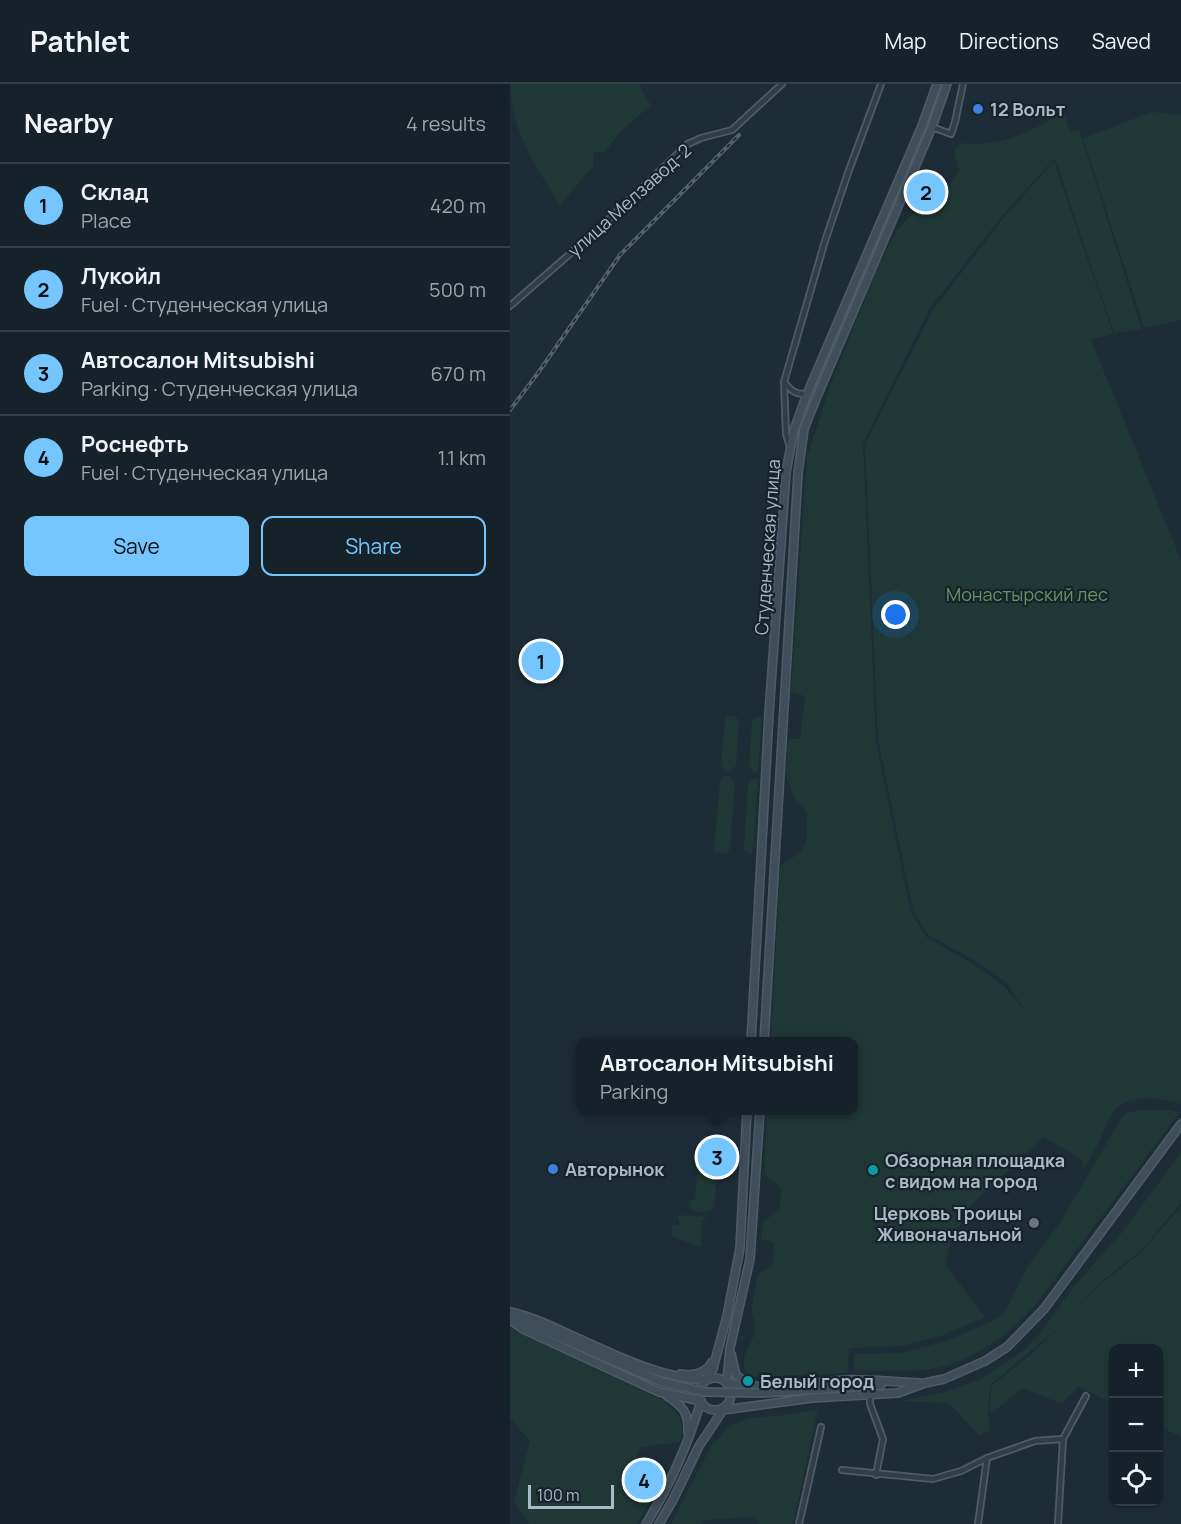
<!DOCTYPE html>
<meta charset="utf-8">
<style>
:root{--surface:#162229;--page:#1f2a31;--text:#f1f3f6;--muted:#9ea4a8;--line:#353f46;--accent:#75c5ff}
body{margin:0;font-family:Manrope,sans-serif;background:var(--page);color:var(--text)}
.controls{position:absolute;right:18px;bottom:18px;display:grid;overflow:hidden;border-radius:12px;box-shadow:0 2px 4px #0004}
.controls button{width:54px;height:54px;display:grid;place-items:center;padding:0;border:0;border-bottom:2px solid var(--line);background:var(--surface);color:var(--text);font:30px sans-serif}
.scale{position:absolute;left:18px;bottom:15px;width:86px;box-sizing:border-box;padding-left:6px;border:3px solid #aabac5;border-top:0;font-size:16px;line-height:21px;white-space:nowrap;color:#aabac5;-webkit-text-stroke:4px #17232b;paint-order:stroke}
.you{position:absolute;left:386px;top:531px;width:21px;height:21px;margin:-15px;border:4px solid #fff;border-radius:50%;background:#1a73e8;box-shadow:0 0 0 9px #1a73e833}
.badge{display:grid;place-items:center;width:39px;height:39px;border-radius:50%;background:var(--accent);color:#111;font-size:20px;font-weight:700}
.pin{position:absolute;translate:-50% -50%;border:3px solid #fff;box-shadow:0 2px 6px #0006}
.popup{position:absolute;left:66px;top:953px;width:282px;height:78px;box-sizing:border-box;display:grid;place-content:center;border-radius:12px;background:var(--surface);filter:drop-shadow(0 2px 4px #0005);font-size:20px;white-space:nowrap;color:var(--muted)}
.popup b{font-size:22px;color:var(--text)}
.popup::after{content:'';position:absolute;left:50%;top:100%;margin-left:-12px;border:12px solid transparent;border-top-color:var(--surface)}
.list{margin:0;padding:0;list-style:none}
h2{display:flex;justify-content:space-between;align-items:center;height:78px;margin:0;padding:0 24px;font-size:26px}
h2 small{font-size:20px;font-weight:400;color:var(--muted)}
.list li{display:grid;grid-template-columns:39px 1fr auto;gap:18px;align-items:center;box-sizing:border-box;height:84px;padding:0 24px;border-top:2px solid var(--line)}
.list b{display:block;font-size:22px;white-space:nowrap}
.list p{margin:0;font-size:20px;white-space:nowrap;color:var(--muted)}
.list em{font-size:20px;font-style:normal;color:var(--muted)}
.actions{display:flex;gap:12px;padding:18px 24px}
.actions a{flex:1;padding:14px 0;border:2px solid var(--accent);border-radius:12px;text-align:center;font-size:21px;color:var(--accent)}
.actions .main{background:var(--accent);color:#111}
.icon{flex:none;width:33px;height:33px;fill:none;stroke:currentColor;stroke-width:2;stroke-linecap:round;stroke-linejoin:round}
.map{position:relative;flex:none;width:671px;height:1440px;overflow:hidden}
header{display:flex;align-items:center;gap:36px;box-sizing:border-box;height:84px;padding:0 30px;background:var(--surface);border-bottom:2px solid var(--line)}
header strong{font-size:28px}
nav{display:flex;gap:33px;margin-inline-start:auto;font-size:21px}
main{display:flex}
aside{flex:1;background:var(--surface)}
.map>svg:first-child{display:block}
</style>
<header>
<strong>Pathlet</strong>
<nav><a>Map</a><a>Directions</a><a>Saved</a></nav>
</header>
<main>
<aside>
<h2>Nearby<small>4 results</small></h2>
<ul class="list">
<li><span class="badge">1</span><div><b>Склад</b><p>Place</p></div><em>420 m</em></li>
<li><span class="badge">2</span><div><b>Лукойл</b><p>Fuel · Студенческая улица</p></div><em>500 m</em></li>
<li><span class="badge">3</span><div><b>Автосалон Mitsubishi</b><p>Parking · Студенческая улица</p></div><em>670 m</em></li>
<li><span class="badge">4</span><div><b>Роснефть</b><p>Fuel · Студенческая улица</p></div><em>1.1 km</em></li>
</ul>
<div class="actions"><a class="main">Save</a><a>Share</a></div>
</aside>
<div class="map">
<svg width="671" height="1440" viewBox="0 0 671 1440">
<rect width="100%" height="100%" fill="#1d2d37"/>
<path fill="#1f3836" d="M0 0H128L141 21 109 49 95 68H84L83 82 50 121C27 84 0 45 0 0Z
M642 28 671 31V236L634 244 573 54Z
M554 29 560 48 569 46 632 245 604 249 545 74 493 131 420 224 353 359 366 657 401 829 417 854 458 877 494 902 517 930 497 899 459 873 418 851 403 827 368 656 355 360 423 226 495 132 544 77 603 250 581 256 671 476V1020C653 1014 623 1010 607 1024 598 1033 595 1047 589 1058 584 1067 578 1077 573 1087L572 1076 534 1053 463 1119 441 1155 435 1180 475 1233 433 1251 391 1262 339 1264 338 1289 244 1293 235 1287C230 1264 247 1258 245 1242 245 1238 242 1234 242 1229 242 1217 246 1203 248 1191L263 1180 264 1159 251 1155 253 1138 270 1125 271 1104 254 1090 257 1027 344 1026V958L261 957 270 785 273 780 291 768 297 755V731L293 723 286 718 276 692 278 655H290L295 612 281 608 297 373 323 294 370 178 387 146 406 126 421 129 449 87 445 72V65L452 59C492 64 520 47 554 29Z
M223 631 229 636 226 682 218 687 213 684 211 680 215 635 218 632Z
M246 633H252L248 688 244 689 239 683 242 636Z
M219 692 225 697 220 765 216 769H206L204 766 210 698 213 693Z
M246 694 248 696 243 770 241 771 234 766 238 699 241 695Z
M628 1026H661L669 1029 523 1224C499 1250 468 1274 431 1283 405 1289 371 1286 344 1287V1270L392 1269 436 1257 478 1239 494 1230 518 1182 551 1137 612 1033 617 1029Z
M194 1052 207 1053 210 1057 204 1122C200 1130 185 1130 179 1122L180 1117 185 1115 190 1058Z
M671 1069V1119L630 1168 590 1198 562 1231 591 1199 630 1170 671 1122V1353L649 1342 648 1264H604L603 1320 568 1302 552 1320 513 1304 480 1330 481 1302 520 1271 554 1239 480 1301 478 1330 480 1346 469 1351 439 1319 389 1317 434 1308 471 1295 515 1265 529 1251 563 1204 613 1147Z
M167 1131 196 1133V1135H192L191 1163 161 1152 162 1141H170Z
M0 1244 150 1315C167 1327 177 1336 170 1358L131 1363 117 1391 128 1417 135 1409 139 1410 141 1415 127 1440H20L4 1419 20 1357 0 1334V1302L3 1303 0 1301Z
M308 1325 283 1440H250L243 1433 196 1436 190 1440H161L200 1364 220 1341 241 1334 274 1331Z"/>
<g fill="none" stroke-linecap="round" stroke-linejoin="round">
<defs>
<path id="minor" d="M422 43 441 50 445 38 453 0
M0 222 93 141 178 60 191 54 222 46 272 0
M274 298C280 306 286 311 297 310
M280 363 276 350 274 298 315 157 339 86 371 0
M360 1311V1320L373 1355 366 1391
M332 1386 423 1395 451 1387 477 1374 525 1357 553 1355
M289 1440 311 1343
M468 1440 477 1374
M548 1440 553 1355 576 1312"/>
<path id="secondary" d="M241 958 259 630 276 388 284 346 297 310 412 42 427 0
M254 958 288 389 294 345 308 310 422 43 437 0
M250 1026 240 1175 220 1264 217 1297C232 1309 312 1297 336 1296 360 1295 385 1298 410 1299
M0 1228C23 1233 43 1243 65 1253 105 1271 150 1294 195 1296L203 1285 206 1273 217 1232 230 1164 237 1026
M0 1232 152 1298
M0 1236 13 1245 149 1308 191 1317C178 1361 160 1401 136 1440
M221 1270 226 1291 238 1300
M170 1290C182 1292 196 1290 202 1278
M189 1310a16 16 0 1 1 32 0a16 16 0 1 1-32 0Z
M253 1309 371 1301
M157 1312C173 1322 179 1329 178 1349
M149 1440 163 1416 189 1362 213 1326 302 1314 388 1309 415 1299 434 1295 475 1277 497 1263 534 1225 671 1040"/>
</defs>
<use href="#minor" stroke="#4e5c66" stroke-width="8"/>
<use href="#secondary" stroke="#4e5c66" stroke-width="10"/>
<use href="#minor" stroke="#313e47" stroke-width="4.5"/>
<use href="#secondary" stroke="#3f4e5b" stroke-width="7"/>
<defs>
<path id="rail" d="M0 326 28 289 110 171 229 51"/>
</defs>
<use href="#rail" stroke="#52636f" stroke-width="4"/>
<use href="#rail" stroke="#17232b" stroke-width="1.5" stroke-dasharray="4.5" stroke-linecap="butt"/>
<defs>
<path id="secondary-bridge" d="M152 1298 195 1308 253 1309"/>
</defs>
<use href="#secondary-bridge" stroke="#4e5c66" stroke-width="10" stroke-linecap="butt"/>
<use href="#secondary-bridge" stroke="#3f4e5b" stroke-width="7"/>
</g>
<g fill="#3f7fe0" stroke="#17232b" stroke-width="2">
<circle cx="468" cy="25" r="6"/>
<circle cx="43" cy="1085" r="6"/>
</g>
<g fill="#0f9aa8" stroke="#17232b" stroke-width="2">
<circle cx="363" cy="1086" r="6"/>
<circle cx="238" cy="1297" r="6"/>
</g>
<circle fill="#6b7280" stroke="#17232b" stroke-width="2" cx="524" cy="1139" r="6"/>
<g text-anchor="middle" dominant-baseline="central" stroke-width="4.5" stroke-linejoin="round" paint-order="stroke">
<g font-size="18" font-weight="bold" fill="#aabac5" stroke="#17232b" text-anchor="start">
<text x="480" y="25">12 Вольт</text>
<text x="375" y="1076">Обзорная площадка<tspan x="375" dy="21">с видом на город</tspan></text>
<text x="55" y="1085">Авторынок</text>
<text x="512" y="1129" text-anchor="end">Церковь Троицы<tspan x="512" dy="21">Живоначальной</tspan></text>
<text x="250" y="1297">Белый город</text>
</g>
<g font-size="18" fill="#aabac5" stroke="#17232b">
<text transform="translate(119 116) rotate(-42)">улица Мелзавод-2</text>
<text transform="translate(257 463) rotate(-86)">Студенческая улица</text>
</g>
<g font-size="18" fill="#619663" stroke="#17232b">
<text x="517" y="510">Монастырский лес</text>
</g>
</g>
</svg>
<div class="controls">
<button>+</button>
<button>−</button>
<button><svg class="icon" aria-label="locate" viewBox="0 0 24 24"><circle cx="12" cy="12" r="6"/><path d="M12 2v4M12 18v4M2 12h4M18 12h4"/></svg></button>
</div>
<div class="scale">100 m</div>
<div class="you"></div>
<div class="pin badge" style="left:31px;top:577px">1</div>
<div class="pin badge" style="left:416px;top:108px">2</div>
<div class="pin badge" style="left:207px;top:1073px">3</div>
<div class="popup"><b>Автосалон Mitsubishi</b>Parking</div>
<div class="pin badge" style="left:134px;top:1396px">4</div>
</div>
</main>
